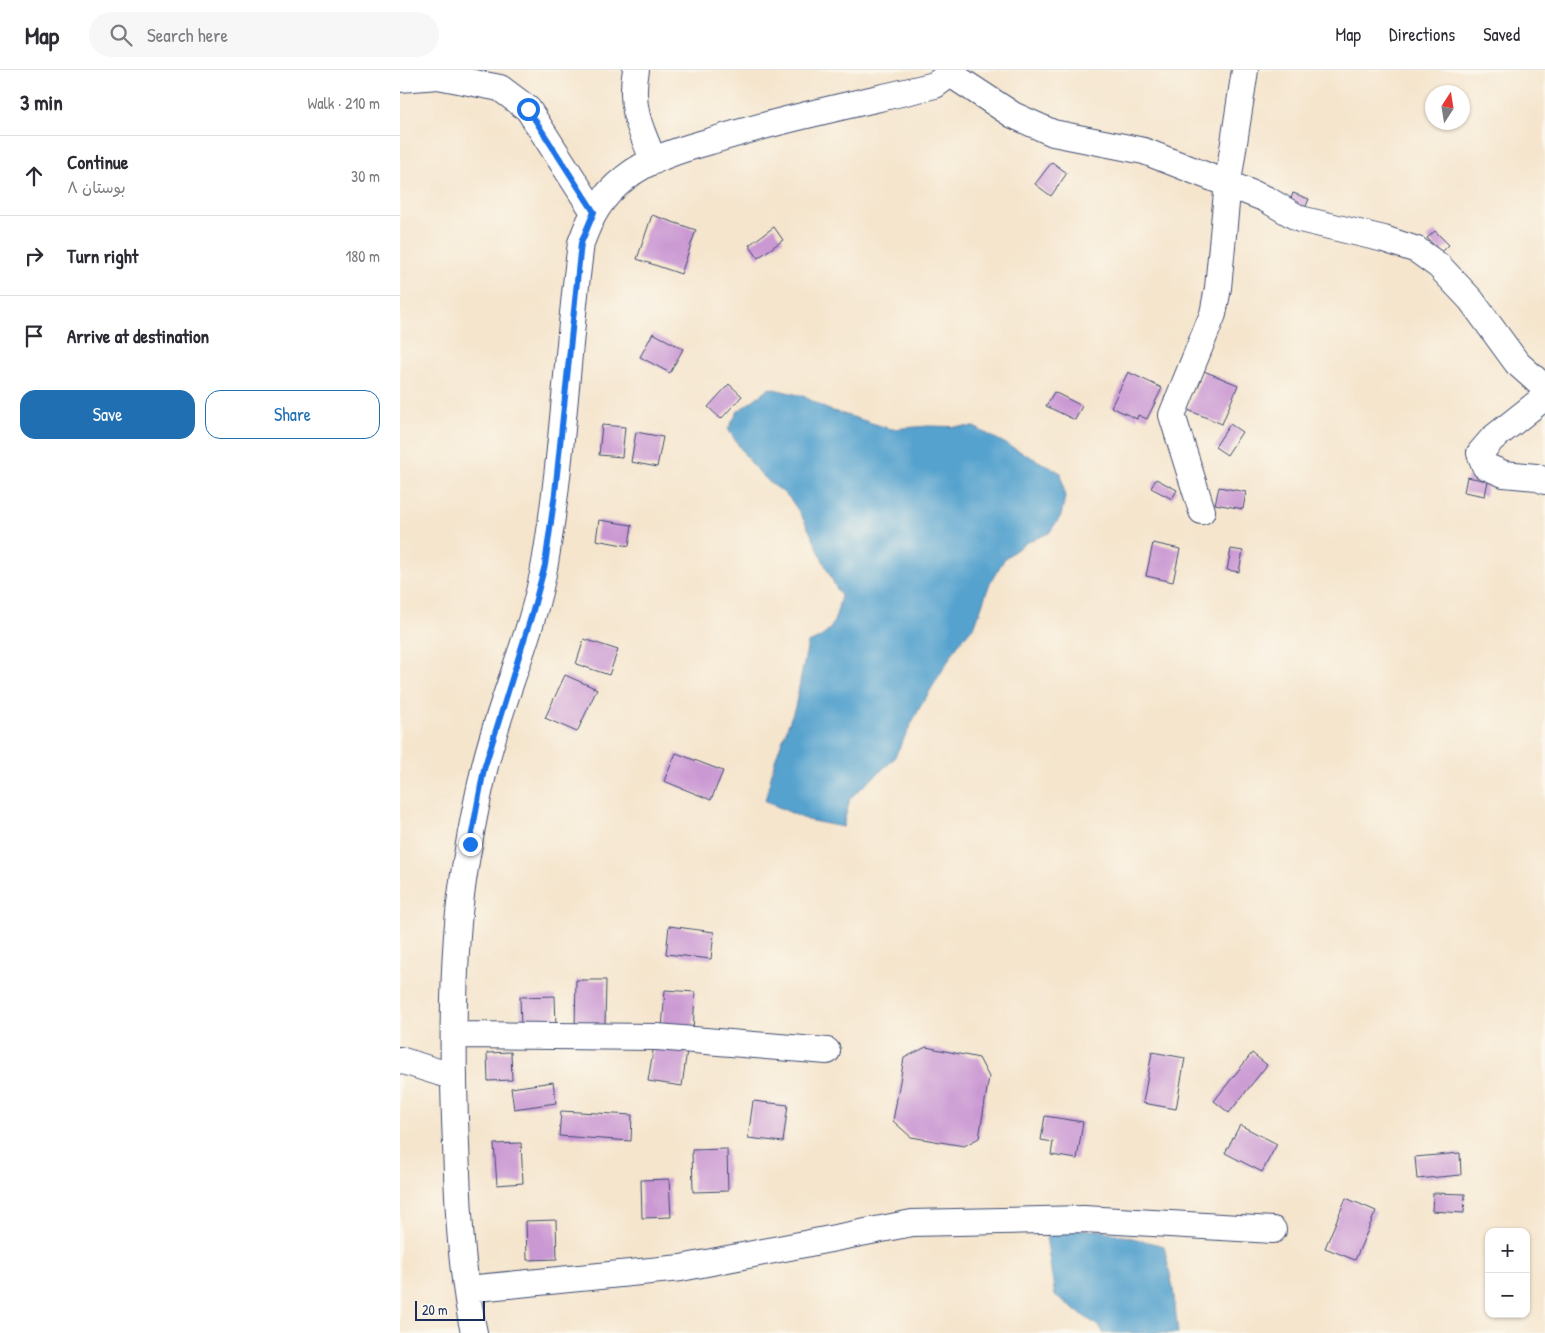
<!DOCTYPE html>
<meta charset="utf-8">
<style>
:root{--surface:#fff;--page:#f7f7f7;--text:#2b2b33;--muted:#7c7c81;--line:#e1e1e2;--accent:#1f6fb2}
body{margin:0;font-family:"Patrick Hand","Playpen Sans Arabic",sans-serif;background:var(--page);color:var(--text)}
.controls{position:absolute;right:15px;bottom:15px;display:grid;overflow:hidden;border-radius:10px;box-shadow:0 1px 4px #0004}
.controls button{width:45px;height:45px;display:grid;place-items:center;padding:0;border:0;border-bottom:1px solid var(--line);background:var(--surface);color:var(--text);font:25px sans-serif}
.compass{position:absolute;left:1025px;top:15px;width:45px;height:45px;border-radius:50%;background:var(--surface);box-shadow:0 1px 4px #0004;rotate:12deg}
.scale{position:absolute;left:15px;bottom:12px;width:70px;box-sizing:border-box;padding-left:5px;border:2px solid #1b2f5e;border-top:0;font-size:14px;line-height:18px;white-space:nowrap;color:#1b2f5e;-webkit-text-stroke:4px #fbf7ec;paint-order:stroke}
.stop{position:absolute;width:15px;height:15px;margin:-11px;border:4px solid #1a73e8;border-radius:50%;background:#fff}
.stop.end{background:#1a73e8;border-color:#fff;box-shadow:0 1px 5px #0008}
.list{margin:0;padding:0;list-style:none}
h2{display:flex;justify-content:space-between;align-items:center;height:65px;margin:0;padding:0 20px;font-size:21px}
h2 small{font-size:16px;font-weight:400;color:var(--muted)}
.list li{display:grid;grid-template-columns:32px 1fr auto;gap:15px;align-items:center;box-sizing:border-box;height:80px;padding:0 20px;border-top:1px solid var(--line)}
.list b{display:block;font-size:19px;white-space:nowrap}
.list p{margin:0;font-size:16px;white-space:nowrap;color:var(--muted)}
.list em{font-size:16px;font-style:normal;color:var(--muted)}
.actions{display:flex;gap:10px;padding:15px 20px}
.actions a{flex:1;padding:11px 0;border:1px solid var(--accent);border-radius:15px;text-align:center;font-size:18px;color:var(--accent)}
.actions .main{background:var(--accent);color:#fff}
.icon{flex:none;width:28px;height:28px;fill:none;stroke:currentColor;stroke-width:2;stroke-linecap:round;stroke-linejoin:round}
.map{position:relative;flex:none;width:1145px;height:1263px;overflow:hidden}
header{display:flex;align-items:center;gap:30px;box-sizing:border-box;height:70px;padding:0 25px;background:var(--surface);border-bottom:1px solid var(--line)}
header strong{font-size:24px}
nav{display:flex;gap:28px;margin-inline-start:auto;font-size:18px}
.search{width:350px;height:45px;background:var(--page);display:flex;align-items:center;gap:12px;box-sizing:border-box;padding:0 18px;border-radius:28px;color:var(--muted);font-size:19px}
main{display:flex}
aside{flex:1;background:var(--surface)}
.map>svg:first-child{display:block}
</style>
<header>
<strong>Map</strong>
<div class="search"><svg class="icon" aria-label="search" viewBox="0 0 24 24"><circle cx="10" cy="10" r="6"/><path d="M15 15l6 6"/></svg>Search here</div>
<nav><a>Map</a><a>Directions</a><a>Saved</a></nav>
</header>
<main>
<aside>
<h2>3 min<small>Walk · 210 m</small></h2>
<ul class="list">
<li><svg class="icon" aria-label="ahead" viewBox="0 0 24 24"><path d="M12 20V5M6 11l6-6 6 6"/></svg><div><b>Continue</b><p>بوستان ۸</p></div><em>30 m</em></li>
<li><svg class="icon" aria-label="right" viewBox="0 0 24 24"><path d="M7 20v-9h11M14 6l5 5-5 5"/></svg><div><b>Turn right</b></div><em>180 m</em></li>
<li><svg class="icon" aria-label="arrive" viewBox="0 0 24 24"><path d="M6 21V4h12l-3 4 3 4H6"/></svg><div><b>Arrive at destination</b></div></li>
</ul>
<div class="actions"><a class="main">Save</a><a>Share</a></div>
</aside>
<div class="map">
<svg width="1145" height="1263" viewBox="0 0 1145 1263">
<rect width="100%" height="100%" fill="#fbf7ec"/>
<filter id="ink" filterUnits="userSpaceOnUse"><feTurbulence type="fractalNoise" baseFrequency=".02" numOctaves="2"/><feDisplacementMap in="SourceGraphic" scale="10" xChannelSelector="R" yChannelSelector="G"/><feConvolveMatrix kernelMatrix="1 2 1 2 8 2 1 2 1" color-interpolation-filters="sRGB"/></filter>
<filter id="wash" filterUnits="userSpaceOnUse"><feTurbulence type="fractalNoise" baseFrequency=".0096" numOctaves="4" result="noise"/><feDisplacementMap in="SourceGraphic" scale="20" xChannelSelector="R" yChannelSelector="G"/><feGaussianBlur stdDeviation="1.12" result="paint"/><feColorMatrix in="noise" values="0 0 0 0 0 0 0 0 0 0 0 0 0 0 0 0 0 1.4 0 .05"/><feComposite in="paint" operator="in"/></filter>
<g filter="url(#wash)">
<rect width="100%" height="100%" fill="#f5e5cd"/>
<path fill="#55a2ce" stroke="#386896" d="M370 318 403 326 427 339 491 359 528 356 574 357 661 403 665 427 661 446 649 463 627 472 605 488 590 513 575 555 557 576 519 639 493 690 450 728 443 757 407 750 365 731 375 690 395 637 408 573C435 563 434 552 441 526 422 495 413 459 391 430 385 422 373 416 365 408 350 394 339 376 328 359L338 341Z
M672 1160H700L764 1176 773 1218 778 1263H703L701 1258 655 1226 646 1166Z"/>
<g id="blocks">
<path fill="#ca98d3" d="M652 92 667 103 651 126 635 114Z
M893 123 909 129 904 141 888 136Z
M252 145 296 160 281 204 237 189Z
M374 157 383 170 358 188 349 175Z
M1035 161 1049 175 1041 183 1027 168Z
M253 263 283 279 270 303 240 287Z
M804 301 838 315 822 354 788 340Z
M728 302 762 318 747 349 738 345 737 349 711 337Z
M329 314 342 326 321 349 308 337Z
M654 322 682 336 675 350 646 336Z
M830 354 842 362 827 385 815 377Z
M202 355 225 357 222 387 199 385Z
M236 362 263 367 257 397 231 392Z
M1067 407 1088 411 1085 426 1064 422Z
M756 409 777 420 772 429 751 418Z
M819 417 846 422 843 439 815 434Z
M199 450 232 455 229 476 196 470Z
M753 473 780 479 773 512 746 506Z
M831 479 843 481 839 502 827 500Z
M184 569 218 580 209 605 176 594Z
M165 605 197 619 177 662 145 648Z
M276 683 323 701 311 730 264 711Z
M269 856 314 862 311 889 266 884Z
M176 910H206L205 956H175Z
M265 920 295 922 293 961 262 959Z
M155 926 156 957H121L120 927Z
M254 975 287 980 282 1016 248 1011Z
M526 977 579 988 589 1007 579 1068 564 1076 511 1067 493 1051 504 988Z
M111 982 112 1010 88 1011 87 983Z
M752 982 785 988 776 1039 743 1033Z
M852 983 867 995 829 1043 814 1031Z
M153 1012 156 1033 114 1039 111 1018Z
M353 1031 388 1035 383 1072 348 1068Z
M161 1041 232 1045 231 1071 159 1066Z
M645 1046 683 1052 677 1089 651 1085 653 1072 641 1070Z
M840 1055 877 1074 862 1102 825 1083Z
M121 1073 123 1113 97 1115 94 1074Z
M327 1079 328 1121 293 1122 292 1080Z
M1060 1083 1061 1105 1017 1109 1015 1087Z
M269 1109 271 1147 242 1148 241 1110Z
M1033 1123 1065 1124 1064 1143 1032 1141Z
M946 1128 976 1141 955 1190 925 1178Z
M156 1150 157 1189 127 1190 126 1151Z"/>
</g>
</g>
<g filter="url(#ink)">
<use href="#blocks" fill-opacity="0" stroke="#3c4a6f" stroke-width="1"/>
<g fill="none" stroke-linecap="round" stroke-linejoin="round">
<defs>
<path id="minor" d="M236 0C229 36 240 59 254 91
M552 5 613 45 653 63 744 81 866 129 900 149 984 169 1017 180 1039 196 1071 230 1117 293 1145 318
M0 9 38 6 100 18 128 39 194 142
M1145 327 1092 369 1080 383 1085 396 1104 404 1136 407 1145 411
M802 441 772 345 813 244 818 218 828 112 845 0
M54 965 257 967 427 981
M0 990 54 1007
M67 1219 281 1198 512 1153 684 1149 873 1160
M74 1263C61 1202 58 1138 56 1075 53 1005 52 934 57 865 61 810 72 753 84 700 100 630 133 564 145 493 163 387 167 279 181 173 191 145 201 127 225 108 248 89 282 79 311 71 385 48 460 33 535 15L555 0"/>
</defs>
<use href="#minor" stroke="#3c4a6f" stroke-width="28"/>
<use href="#minor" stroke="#fff" stroke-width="26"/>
</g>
</g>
<g fill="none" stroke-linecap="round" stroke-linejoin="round" filter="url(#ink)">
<path stroke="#1a73e8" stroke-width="6" d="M70 774 84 699 132 544 145 495 155 423 181 173 194 142 128 39"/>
</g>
</svg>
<div class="controls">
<button>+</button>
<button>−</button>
</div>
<svg class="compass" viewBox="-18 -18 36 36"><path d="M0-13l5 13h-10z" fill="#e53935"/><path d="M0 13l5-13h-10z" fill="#7c7c81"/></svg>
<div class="scale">20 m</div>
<div class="stop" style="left:128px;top:39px"></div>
<div class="stop end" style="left:70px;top:774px"></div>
</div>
</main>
